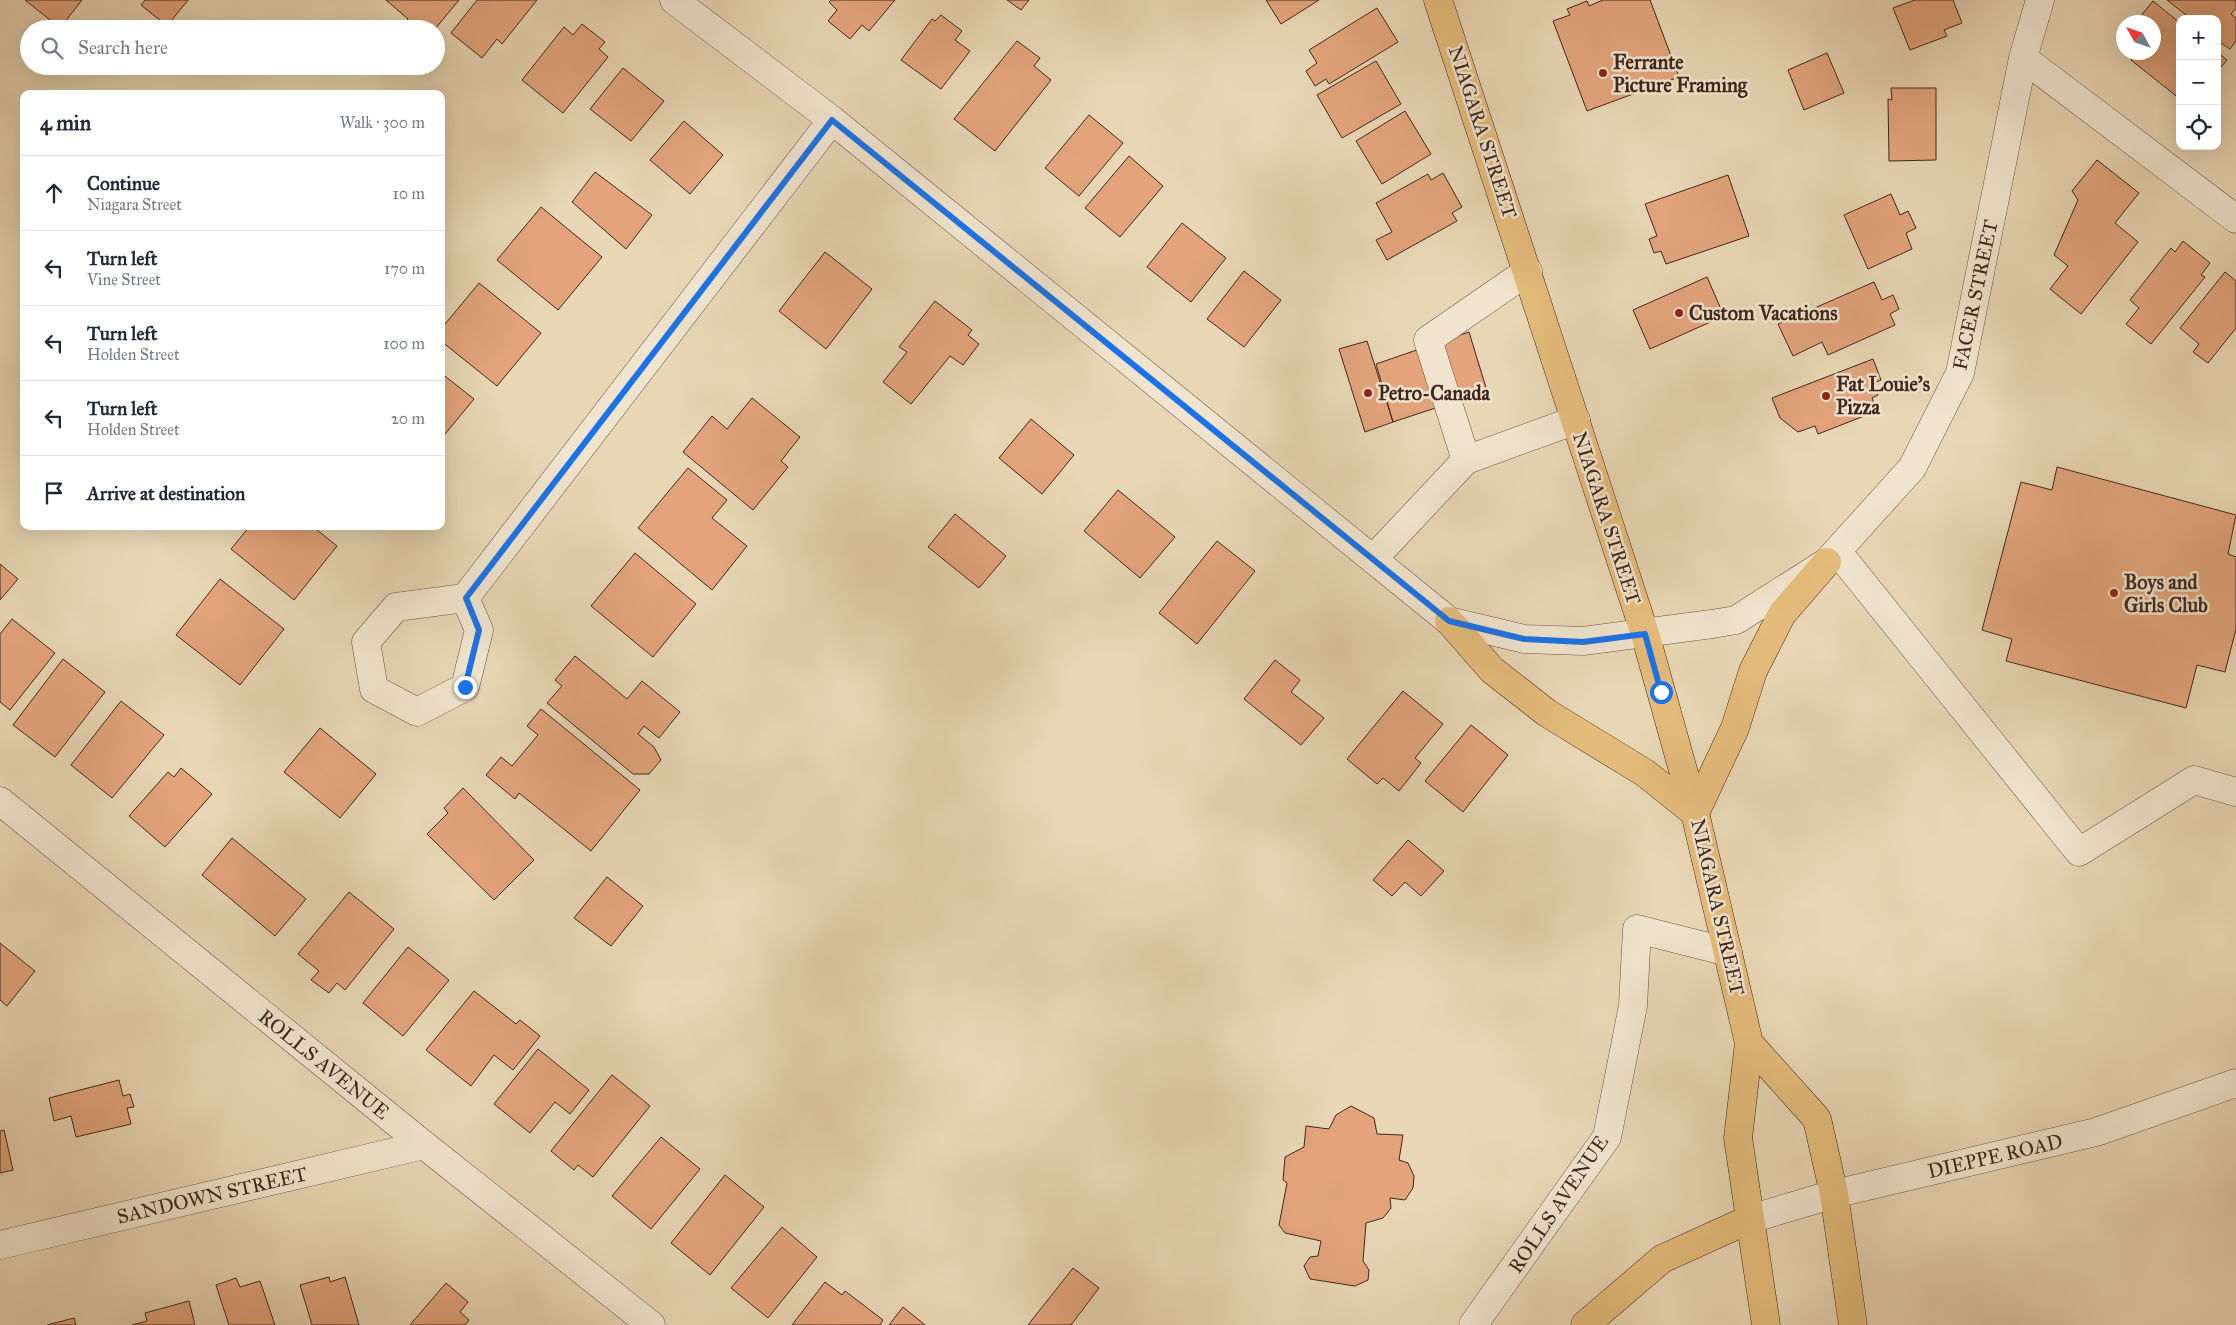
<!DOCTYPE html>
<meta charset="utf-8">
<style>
:root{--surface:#fff;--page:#f2f2f3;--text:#1f2937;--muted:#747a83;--line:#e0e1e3}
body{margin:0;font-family:"IM FELL Great Primer",serif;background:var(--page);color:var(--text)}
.controls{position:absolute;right:15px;top:15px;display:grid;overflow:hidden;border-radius:10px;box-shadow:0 5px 20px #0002}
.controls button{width:45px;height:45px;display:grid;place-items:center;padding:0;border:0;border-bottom:1px solid var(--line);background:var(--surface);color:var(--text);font:25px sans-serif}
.compass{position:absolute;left:2116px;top:15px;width:45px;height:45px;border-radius:50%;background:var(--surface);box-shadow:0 5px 20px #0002;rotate:310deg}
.stop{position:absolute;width:15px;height:15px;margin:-11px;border:4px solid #1a73e8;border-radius:50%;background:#fff}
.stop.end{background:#1a73e8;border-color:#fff;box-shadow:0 1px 5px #0008}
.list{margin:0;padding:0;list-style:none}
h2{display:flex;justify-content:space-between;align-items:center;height:65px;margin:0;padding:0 20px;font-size:21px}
h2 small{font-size:16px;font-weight:400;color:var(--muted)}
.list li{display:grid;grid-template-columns:32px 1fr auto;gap:15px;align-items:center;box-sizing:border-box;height:75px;padding:0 20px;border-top:1px solid var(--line)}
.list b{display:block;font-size:19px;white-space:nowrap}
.list p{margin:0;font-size:16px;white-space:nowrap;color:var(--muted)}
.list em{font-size:16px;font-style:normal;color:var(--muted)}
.icon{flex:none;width:28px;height:28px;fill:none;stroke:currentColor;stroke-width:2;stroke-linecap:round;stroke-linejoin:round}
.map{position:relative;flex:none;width:2236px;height:1325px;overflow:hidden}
.search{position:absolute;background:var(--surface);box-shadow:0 5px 20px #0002;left:20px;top:20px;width:425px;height:55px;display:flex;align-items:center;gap:12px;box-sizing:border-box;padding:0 18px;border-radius:28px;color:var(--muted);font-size:19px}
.panel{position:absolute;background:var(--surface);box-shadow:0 5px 20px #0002;left:20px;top:90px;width:425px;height:440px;border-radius:10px}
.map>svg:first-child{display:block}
</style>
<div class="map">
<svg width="2236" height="1325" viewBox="0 0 2236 1325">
<rect width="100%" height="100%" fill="#e8d6b4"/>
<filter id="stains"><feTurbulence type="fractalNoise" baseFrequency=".004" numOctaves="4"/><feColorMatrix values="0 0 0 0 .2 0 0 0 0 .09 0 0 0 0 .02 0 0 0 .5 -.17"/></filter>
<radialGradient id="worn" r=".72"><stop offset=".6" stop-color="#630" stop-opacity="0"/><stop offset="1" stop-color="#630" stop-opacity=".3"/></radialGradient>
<path fill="#e3a47b" stroke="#40271e" d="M25 0H82L60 28Z
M145 0H188L167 26 141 5Z
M386 0H459L435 29H400L408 19Z
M477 0H537L502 44 497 39 482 58 451 33Z
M831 0H895L869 31 862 25 850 39 828 21 837 10 829 2Z
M1007 0H1029L1021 10Z
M1266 0H1319L1281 24Z
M1603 0H1650L1679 77 1587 111 1553 21 1570 15 1567 9 1587 1 1589 6Z
M1915 0H1953L1962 23 1944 30 1947 36 1910 50 1893 8Z
M2167 0H2236V8L2231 14 2236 18V41L2230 49 2217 40V19H2191Z
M2153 1 2180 23V99L2131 60 2137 52H2154V22H2136Z
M1377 8 1398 42 1329 84 1326 79 1315 86 1306 71 1317 63 1309 50Z
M941 15 962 31 955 40 970 51 941 89 901 60 932 19 935 21Z
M582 24 605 42 599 49 608 57 563 113 522 80 564 27 573 35Z
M1017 41 1040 58 1034 66 1051 80 995 151 954 119Z
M2217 52 2227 60 2217 72Z
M1827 53 1844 93 1804 110 1788 70Z
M1376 61 1401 104 1342 138 1317 95Z
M623 68 664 101 631 141 590 109Z
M1891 88H1936V160L1889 161 1888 99 1892 100Z
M1405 111 1431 154 1382 184 1356 141Z
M1089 115 1123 143 1079 196 1045 168Z
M684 121 723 155 690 194 650 160Z
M1129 156 1163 186 1120 237 1085 208Z
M2097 160 2139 193 2115 223 2138 242 2081 314 2050 289 2068 266 2054 255 2078 200 2072 191Z
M595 172 652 215 626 249 572 202Z
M1443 173 1462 207 1452 213 1457 221 1387 260 1376 240 1392 232 1376 203 1428 174 1431 180Z
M1728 175 1749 236 1666 264 1661 251 1654 253 1649 239 1657 236 1645 204Z
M1891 194 1900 215 1908 211 1916 228 1906 233 1912 249 1868 269 1844 215Z
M541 207 602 257 558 310 497 260Z
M1182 223 1226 258 1191 302 1147 267Z
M2183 241 2210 263 2201 275 2205 277 2151 344 2126 324 2139 308 2130 300 2171 248 2175 252Z
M825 252 872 289 826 349 779 311Z
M1244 271 1281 300 1244 347 1207 319Z
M2225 272 2236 281V328L2208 363 2193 352 2199 344 2180 328Z
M1707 277 1724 316 1650 349 1633 310Z
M1874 282 1882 300 1893 295 1899 309 1890 314 1895 325 1828 355 1822 342 1793 356 1778 324Z
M479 283 541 333 497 386 441 341V329Z
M935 301 972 330 968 335 979 344 963 365 950 356 911 404 883 382 907 352 899 347Z
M1469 332 1487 391 1393 422 1376 364Z
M1367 341 1393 422 1365 432 1339 349Z
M1873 359 1881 380 1874 383 1878 395 1872 398 1877 411 1818 434 1815 426 1798 432 1780 418 1772 398Z
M441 373 474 399 441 439Z
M752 398 800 437 781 461 788 467 753 510 683 452 712 416 727 429Z
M1031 419 1074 455 1042 494 999 458Z
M2057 467 2236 515 2228 554 2236 557V629L2225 672 2197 665 2186 708 2006 661 2012 639 1982 630 2021 482 2052 490Z
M688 468 727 500 712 518 747 546 712 590 638 528Z
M1118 490 1175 537 1140 578 1084 531Z
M955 514 1006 556 979 588 928 547Z
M250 526H312L337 546 294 600 231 549Z
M1217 541 1255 571 1197 644 1159 613Z
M635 553 696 604 653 657 591 606Z
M0 564 18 579 0 600Z
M220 579 284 629 240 685 176 635Z
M12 619 55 653 10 710 0 702V634Z
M575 656 627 699 642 681 680 712 659 738 644 726 638 734 654 747 661 760 649 774H633L547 703 562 686 555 680Z
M63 659 105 692 55 757 13 725Z
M1275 660 1300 680 1291 692 1324 718 1301 745 1244 699Z
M1403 691 1443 724 1415 758 1421 763 1399 791 1383 778 1377 784 1347 759Z
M121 701 164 735 112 798 71 765Z
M541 709 640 790 591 851 519 793 515 799 486 775 501 757 512 766 538 735 527 726Z
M1471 725 1508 755 1463 812 1425 781Z
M320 728 376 774 340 818 284 772Z
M181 768 212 794 165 847 129 816 168 772 174 777Z
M463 788 534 860 494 900 427 834 448 813 444 808Z
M232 838 306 899 275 936 202 875Z
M1408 840 1444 871 1421 896 1405 882 1392 896 1373 880Z
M607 877 643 906 611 946 574 918Z
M349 892 394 929 345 990 337 983 329 993 311 980 319 971 298 954Z
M0 943 35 971 7 1006 0 1000Z
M408 947 449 980 403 1036 363 1003Z
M474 991 516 1024 520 1020 540 1036 513 1070 494 1055 471 1086 426 1050Z
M538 1049 589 1090 570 1114 555 1102 530 1133 494 1104Z
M612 1075 650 1106 593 1177 578 1165 574 1170 551 1151Z
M119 1080 123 1096 130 1094 134 1107 127 1108 131 1124 76 1137 71 1116 54 1121 49 1098Z
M1351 1106 1374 1118 1377 1134 1403 1135 1399 1160 1408 1163 1414 1176 1413 1188 1405 1200 1390 1198 1391 1208 1383 1218 1366 1223 1363 1261 1369 1270 1368 1280 1355 1286 1310 1279 1304 1266 1310 1257 1318 1256 1321 1241 1285 1233 1279 1225 1287 1183 1283 1180 1285 1157 1304 1147 1306 1126 1329 1129 1336 1115Z
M4 1130 13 1170 0 1173V1131Z
M661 1137 700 1169 651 1229 612 1196Z
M725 1175 764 1207 710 1275 671 1243Z
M782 1227 817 1257 768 1318 731 1288Z
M1073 1268 1099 1288 1071 1325H1028Z
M329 1277 330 1282 345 1277 359 1325H312L300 1285Z
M236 1278 240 1287 260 1281 275 1325H229L216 1285Z
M825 1282 842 1295 845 1291 883 1320 880 1325H792Z
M446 1283 468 1302 460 1312 469 1320 465 1325H410Z
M189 1301 195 1325H132L147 1321 145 1313Z
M903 1307 925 1325H889Z
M74 1318 76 1325H47Z"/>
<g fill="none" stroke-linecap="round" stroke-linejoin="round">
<defs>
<path id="minor" d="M674 0 832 120 1449 621 1524 639 1583 641 1712 624 1736 620 1827 562 1912 468 1960 373 2023 58 2040 0
M2023 58 2236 219
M1466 460 1576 420
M1837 551 2079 852 2194 780 2236 792
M1373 559 1466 460 1428 340 1528 271
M465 598 479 630 465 687 417 712 374 689 366 642 396 607 465 598 832 120
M0 801 424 1145 651 1325
M1750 1219 1834 1194 2096 1132 2236 1083
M0 1245 424 1145
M1473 1325 1607 1137 1633 1006 1637 929 1728 952"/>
<path id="major" d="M1438 0 1645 634 1695 813 1749 1043 1738 1138 1766 1325
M1449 621 1492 670 1547 713 1645 773 1695 813
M1695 813 1735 728 1753 671 1782 614 1827 562
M1749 1043 1817 1119 1834 1194 1853 1325"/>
<path id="highway" d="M1585 1325 1662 1259 1750 1219"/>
</defs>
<use href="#minor" stroke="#6a5344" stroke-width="29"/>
<use href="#major" stroke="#40271e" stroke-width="29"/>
<use href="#highway" stroke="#40271e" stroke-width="29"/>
<use href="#minor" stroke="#f0e4ce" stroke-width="28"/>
<use href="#major" stroke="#e4bb7a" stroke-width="28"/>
<use href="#highway" stroke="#e4bb7a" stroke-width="28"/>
</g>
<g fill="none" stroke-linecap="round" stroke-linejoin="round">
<path stroke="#1a73e8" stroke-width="6" d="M465 687 479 630 466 598 832 120 1449 621 1524 639 1583 642 1645 634 1661 692"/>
</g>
<g fill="#8f2418" stroke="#f0e4ce" stroke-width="2">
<circle cx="1603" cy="73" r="5"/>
<circle cx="1679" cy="313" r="5"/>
<circle cx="1368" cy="393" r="5"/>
<circle cx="1826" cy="396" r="5"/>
<circle cx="2114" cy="593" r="5"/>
</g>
<g text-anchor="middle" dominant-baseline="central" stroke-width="5" stroke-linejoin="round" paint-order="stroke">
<g font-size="20" font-weight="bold" fill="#40271e" stroke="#f0e4ce" text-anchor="start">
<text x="1613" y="62">Ferrante<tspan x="1613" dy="23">Picture Framing</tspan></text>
<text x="1689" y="313">Custom Vacations</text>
<text x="1836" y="384">Fat Louie’s<tspan x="1836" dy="23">Pizza</tspan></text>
<text x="1378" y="393">Petro-Canada</text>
<text x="2124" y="582">Boys and<tspan x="2124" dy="23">Girls Club</tspan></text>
</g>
<g font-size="20" fill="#40271e" stroke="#f0e4ce">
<text transform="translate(1483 132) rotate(72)">NIAGARA STREET</text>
<text transform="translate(1975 295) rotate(-78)">FACER STREET</text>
<text transform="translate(1607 518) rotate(72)">NIAGARA STREET</text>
<text transform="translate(1718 907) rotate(77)">NIAGARA STREET</text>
<text transform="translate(324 1064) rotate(39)">ROLLS AVENUE</text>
<text transform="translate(1995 1156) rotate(-13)">DIEPPE ROAD</text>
<text transform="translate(212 1195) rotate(-13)">SANDOWN STREET</text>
<text transform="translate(1558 1204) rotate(-56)">ROLLS AVENUE</text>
</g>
</g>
<rect width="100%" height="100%" filter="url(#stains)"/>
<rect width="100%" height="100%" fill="url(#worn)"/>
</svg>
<div class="controls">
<button>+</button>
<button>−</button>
<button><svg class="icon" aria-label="locate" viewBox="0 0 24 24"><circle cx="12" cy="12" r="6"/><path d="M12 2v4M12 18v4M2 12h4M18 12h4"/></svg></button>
</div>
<svg class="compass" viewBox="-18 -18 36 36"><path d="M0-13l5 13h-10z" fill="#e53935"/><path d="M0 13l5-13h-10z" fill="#747a83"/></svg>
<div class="stop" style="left:1661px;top:692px"></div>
<div class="stop end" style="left:465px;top:687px"></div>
<div class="search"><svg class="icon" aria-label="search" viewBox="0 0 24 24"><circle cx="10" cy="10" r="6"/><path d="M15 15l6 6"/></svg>Search here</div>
<section class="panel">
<h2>4 min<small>Walk · 300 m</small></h2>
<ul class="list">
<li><svg class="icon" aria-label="ahead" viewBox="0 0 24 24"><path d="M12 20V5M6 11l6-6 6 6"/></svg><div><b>Continue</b><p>Niagara Street</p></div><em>10 m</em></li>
<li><svg class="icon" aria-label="left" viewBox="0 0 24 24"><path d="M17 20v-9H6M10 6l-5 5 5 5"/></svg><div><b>Turn left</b><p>Vine Street</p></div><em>170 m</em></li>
<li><svg class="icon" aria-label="left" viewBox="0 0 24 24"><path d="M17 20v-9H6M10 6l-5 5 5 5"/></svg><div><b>Turn left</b><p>Holden Street</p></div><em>100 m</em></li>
<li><svg class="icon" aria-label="left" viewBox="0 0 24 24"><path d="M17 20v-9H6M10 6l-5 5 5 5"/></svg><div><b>Turn left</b><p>Holden Street</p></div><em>20 m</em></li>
<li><svg class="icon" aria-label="arrive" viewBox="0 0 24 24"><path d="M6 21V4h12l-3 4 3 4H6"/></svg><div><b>Arrive at destination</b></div></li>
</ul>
</section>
</div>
